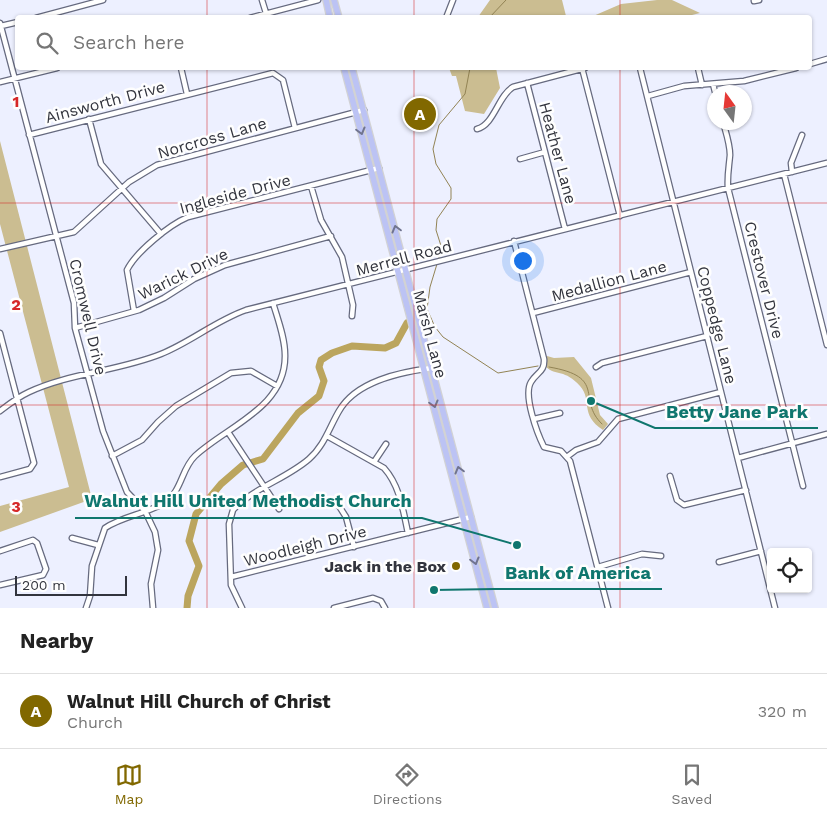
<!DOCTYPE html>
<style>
:root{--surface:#fff;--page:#f2f2f2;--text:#222;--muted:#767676;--line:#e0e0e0;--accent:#816800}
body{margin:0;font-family:"Work Sans",sans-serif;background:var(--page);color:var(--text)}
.controls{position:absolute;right:15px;bottom:15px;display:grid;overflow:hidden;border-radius:5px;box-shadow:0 1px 4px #0004}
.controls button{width:45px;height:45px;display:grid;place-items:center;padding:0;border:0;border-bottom:1px solid var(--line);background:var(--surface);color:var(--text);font:25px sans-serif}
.compass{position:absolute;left:707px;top:85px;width:45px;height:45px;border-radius:50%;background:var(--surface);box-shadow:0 1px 4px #0004;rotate:345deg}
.scale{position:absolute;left:15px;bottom:12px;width:112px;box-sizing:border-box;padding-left:5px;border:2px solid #32343d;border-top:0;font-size:14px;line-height:18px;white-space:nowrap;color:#32343d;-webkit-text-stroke:4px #fefefe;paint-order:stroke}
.you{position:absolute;left:522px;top:260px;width:18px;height:18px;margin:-12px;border:4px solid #fff;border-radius:50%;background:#1a73e8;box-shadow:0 0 0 8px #1a73e833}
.badge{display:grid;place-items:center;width:32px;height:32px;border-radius:50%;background:var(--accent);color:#fff;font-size:16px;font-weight:700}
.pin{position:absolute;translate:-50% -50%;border:2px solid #fff;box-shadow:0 1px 5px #0006}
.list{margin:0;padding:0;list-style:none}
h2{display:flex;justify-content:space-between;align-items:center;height:65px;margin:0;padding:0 20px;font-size:21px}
h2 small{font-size:16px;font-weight:400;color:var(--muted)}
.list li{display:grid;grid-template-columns:32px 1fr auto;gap:15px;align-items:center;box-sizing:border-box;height:75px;padding:0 20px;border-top:1px solid var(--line)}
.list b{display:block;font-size:19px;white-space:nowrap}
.list p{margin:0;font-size:16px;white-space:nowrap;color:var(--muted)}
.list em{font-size:16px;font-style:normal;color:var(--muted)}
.icon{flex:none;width:28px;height:28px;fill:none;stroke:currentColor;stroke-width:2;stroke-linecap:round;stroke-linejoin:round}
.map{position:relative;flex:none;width:827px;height:608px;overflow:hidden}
.search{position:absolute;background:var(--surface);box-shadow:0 1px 4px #0004;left:15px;right:15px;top:15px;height:55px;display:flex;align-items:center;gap:12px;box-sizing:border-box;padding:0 18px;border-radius:5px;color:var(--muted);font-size:19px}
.sheet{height:140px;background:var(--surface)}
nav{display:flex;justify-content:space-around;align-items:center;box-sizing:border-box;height:70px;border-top:1px solid var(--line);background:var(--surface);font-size:14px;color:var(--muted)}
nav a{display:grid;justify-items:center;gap:2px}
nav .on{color:var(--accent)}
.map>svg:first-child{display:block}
</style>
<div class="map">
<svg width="827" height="608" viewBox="0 0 827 608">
<rect width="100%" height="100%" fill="#edf0ff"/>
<path fill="#cbbd91" d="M490 0H562L566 16 591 17 621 4 657 0H672L700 13 680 18 478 17Z
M449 68H496L500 88 484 114 465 111 456 76H452Z
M0 141 92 499 0 532V506L69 487 0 224Z
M547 356 554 358 574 357 591 378 600 415 608 424 603 430C579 414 593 401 580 386 565 369 556 376 546 367Z"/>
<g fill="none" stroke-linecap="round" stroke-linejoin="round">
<path stroke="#928354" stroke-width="1" d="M489 18 506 0
M438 260 442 249 436 230 437 219 451 199V188L436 164 433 149 439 125 465 94 470 68
M427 309 435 327 443 337 498 373 538 366
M423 312 427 309 430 287 437 264
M549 367C608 377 576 399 602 424"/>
<path stroke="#bba55e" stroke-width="7" d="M187 608 188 596 199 566 189 541 196 514 221 484 243 465 263 459 298 413 319 396 324 381 319 367 321 360 332 353 352 346 385 348 396 343 407 323"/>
<defs>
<path id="minor" d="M262 0 266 13
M754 1 759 0
M36 18 103 0
M250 18 318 0
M446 18 453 0
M0 23 74 303 75 328 103 431 127 492 145 511 155 532 158 550 151 584 153 608
M1 26 18 22
M810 64 827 59
M181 68 187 94
M582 68 620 216
M640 68 775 608
M698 68 702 85
M0 82 57 68
M527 83 565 229
M713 84 715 92
M648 96 684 86 744 81 796 68
M89 119 101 164 161 234
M723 122C726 133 730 144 730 155 729 167 727 176 728 188L803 486
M477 129C494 125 498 96 513 87L585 68
M29 135 273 73 283 80 295 128
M520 159 545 152
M792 172 791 163 802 135
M784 174 827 345
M311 186 321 220 342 257 353 305 352 316
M514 241 544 359C545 372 537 372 531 382 523 395 537 433 544 447L561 451 570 461 608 608
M0 249 74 232 129 182 157 165 364 110
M134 311 127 270C136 252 169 225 188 217L379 168
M533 313 691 272
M75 328 139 310 164 298 194 279 225 265 331 236
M0 333 34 463 30 469 0 477
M596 367 602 363 707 336
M0 411C9 404 18 397 29 392 69 373 119 371 161 354 191 342 215 321 246 310L827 163
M534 419 560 413
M228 432 279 509
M327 436 384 468C400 486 403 510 408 533
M112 456 142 440 158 422 176 406 231 373 251 371 277 386
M568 456 576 450 598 442 618 419 721 392
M738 458 827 434
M374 462 386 444
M670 476 677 500 684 505 746 490
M339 506 346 517 354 547
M72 538 98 545
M0 551 33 540 37 543 46 569 43 575 0 585
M719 562 761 551
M598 567 642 554 661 556
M231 577 471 517
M86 608 90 596 92 566 105 528C123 516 146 514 164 503 182 492 181 469 195 456 227 426 286 408 285 355 285 338 278 320 273 303
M242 608 231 585 229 524 233 510C253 488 286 479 309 459 324 446 329 428 339 411 356 381 400 372 432 368
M334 608 373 598 381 601 385 608"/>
<path id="major" d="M326 0 330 18
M334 0 339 18
M344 68 487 608
M352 68 495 608"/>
</defs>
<use href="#minor" stroke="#666a7f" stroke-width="7"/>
<use href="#major" stroke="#d2d2d4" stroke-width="8"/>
<use href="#minor" stroke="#fff" stroke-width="4.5"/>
<use href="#major" stroke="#bcc3f4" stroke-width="5.5"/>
</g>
<defs><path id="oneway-chevron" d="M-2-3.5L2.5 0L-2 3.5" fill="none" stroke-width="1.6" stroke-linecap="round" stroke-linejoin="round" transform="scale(1.25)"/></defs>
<g stroke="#70748f">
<use href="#oneway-chevron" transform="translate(361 131) rotate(75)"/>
<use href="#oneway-chevron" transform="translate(396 229) rotate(-105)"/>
<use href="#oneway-chevron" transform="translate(434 404) rotate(75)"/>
<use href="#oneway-chevron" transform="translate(459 470) rotate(-105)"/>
<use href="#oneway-chevron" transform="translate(475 561) rotate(75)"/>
</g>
<path fill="none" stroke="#d62828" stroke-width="1" stroke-opacity="0.55" d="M207 0V18M414 0V18M620 0V18M207 68V608M414 68V608M620 68V608M0 203H827M0 405H827"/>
<circle fill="#816800" stroke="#fefefe" stroke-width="2" cx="456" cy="566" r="5"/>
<g text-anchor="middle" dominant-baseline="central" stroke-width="5" stroke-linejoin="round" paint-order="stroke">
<g font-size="16" fill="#32343d" stroke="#fefefe">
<text transform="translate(105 102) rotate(-15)">Ainsworth Drive</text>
<text transform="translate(212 138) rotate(-16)">Norcross Lane</text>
<text transform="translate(558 153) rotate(75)">Heather Lane</text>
<text transform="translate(235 194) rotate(-15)">Ingleside Drive</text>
<text transform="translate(404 258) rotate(-15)">Merrell Road</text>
<text transform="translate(183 274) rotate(-26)">Warick Drive</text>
<text transform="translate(764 280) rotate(76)">Crestover Drive</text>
<text transform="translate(609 281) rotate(-15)">Medallion Lane</text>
<text transform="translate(88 317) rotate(77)">Cromwell Drive</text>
<text transform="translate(717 325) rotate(76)">Coppedge Lane</text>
<text transform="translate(430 334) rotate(75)">Marsh Lane</text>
<text transform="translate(305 546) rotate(-14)">Woodleigh Drive</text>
</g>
<g font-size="16" font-weight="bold" fill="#32343d" stroke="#fefefe" text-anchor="end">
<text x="446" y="566">Jack in the Box</text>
</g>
</g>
<g font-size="16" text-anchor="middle" font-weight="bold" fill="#d62828" stroke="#fefefe" stroke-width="5" stroke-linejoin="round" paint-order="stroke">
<text x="16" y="107">1</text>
<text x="16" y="310">2</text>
<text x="16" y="512">3</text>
</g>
<path fill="none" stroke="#0f766e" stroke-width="2" d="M591 401L655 428H818M517 545L422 518H75M434 590L495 589H662"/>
<g fill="#0f766e" stroke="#fefefe" stroke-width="2">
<circle cx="591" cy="401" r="5"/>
<circle cx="517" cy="545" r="5"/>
<circle cx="434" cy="590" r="5"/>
</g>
<g font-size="18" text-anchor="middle" font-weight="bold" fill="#0f766e" stroke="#fefefe" stroke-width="5" stroke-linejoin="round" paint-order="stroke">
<text x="737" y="418">Betty Jane Park</text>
<text x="248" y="507">Walnut Hill United Methodist Church</text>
<text x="578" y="579">Bank of America</text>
</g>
</svg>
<div class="controls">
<button><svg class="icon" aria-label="locate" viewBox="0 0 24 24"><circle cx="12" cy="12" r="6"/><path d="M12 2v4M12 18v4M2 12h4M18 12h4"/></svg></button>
</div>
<svg class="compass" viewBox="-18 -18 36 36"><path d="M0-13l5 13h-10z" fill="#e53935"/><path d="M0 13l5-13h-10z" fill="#767676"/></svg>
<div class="scale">200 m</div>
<div class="you"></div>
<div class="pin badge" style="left:420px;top:114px">A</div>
<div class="search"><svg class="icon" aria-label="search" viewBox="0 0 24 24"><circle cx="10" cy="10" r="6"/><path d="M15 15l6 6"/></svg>Search here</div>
</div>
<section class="sheet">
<h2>Nearby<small></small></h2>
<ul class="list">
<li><span class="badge">A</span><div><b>Walnut Hill Church of Christ</b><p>Church</p></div><em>320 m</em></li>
</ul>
</section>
<nav>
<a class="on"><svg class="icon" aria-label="map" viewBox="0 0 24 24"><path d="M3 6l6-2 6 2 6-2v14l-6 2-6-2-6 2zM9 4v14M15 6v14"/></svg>Map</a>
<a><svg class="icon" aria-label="directions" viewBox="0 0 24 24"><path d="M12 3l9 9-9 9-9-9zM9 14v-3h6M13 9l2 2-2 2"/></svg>Directions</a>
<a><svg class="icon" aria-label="saved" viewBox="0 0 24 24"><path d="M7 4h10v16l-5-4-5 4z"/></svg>Saved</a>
</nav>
